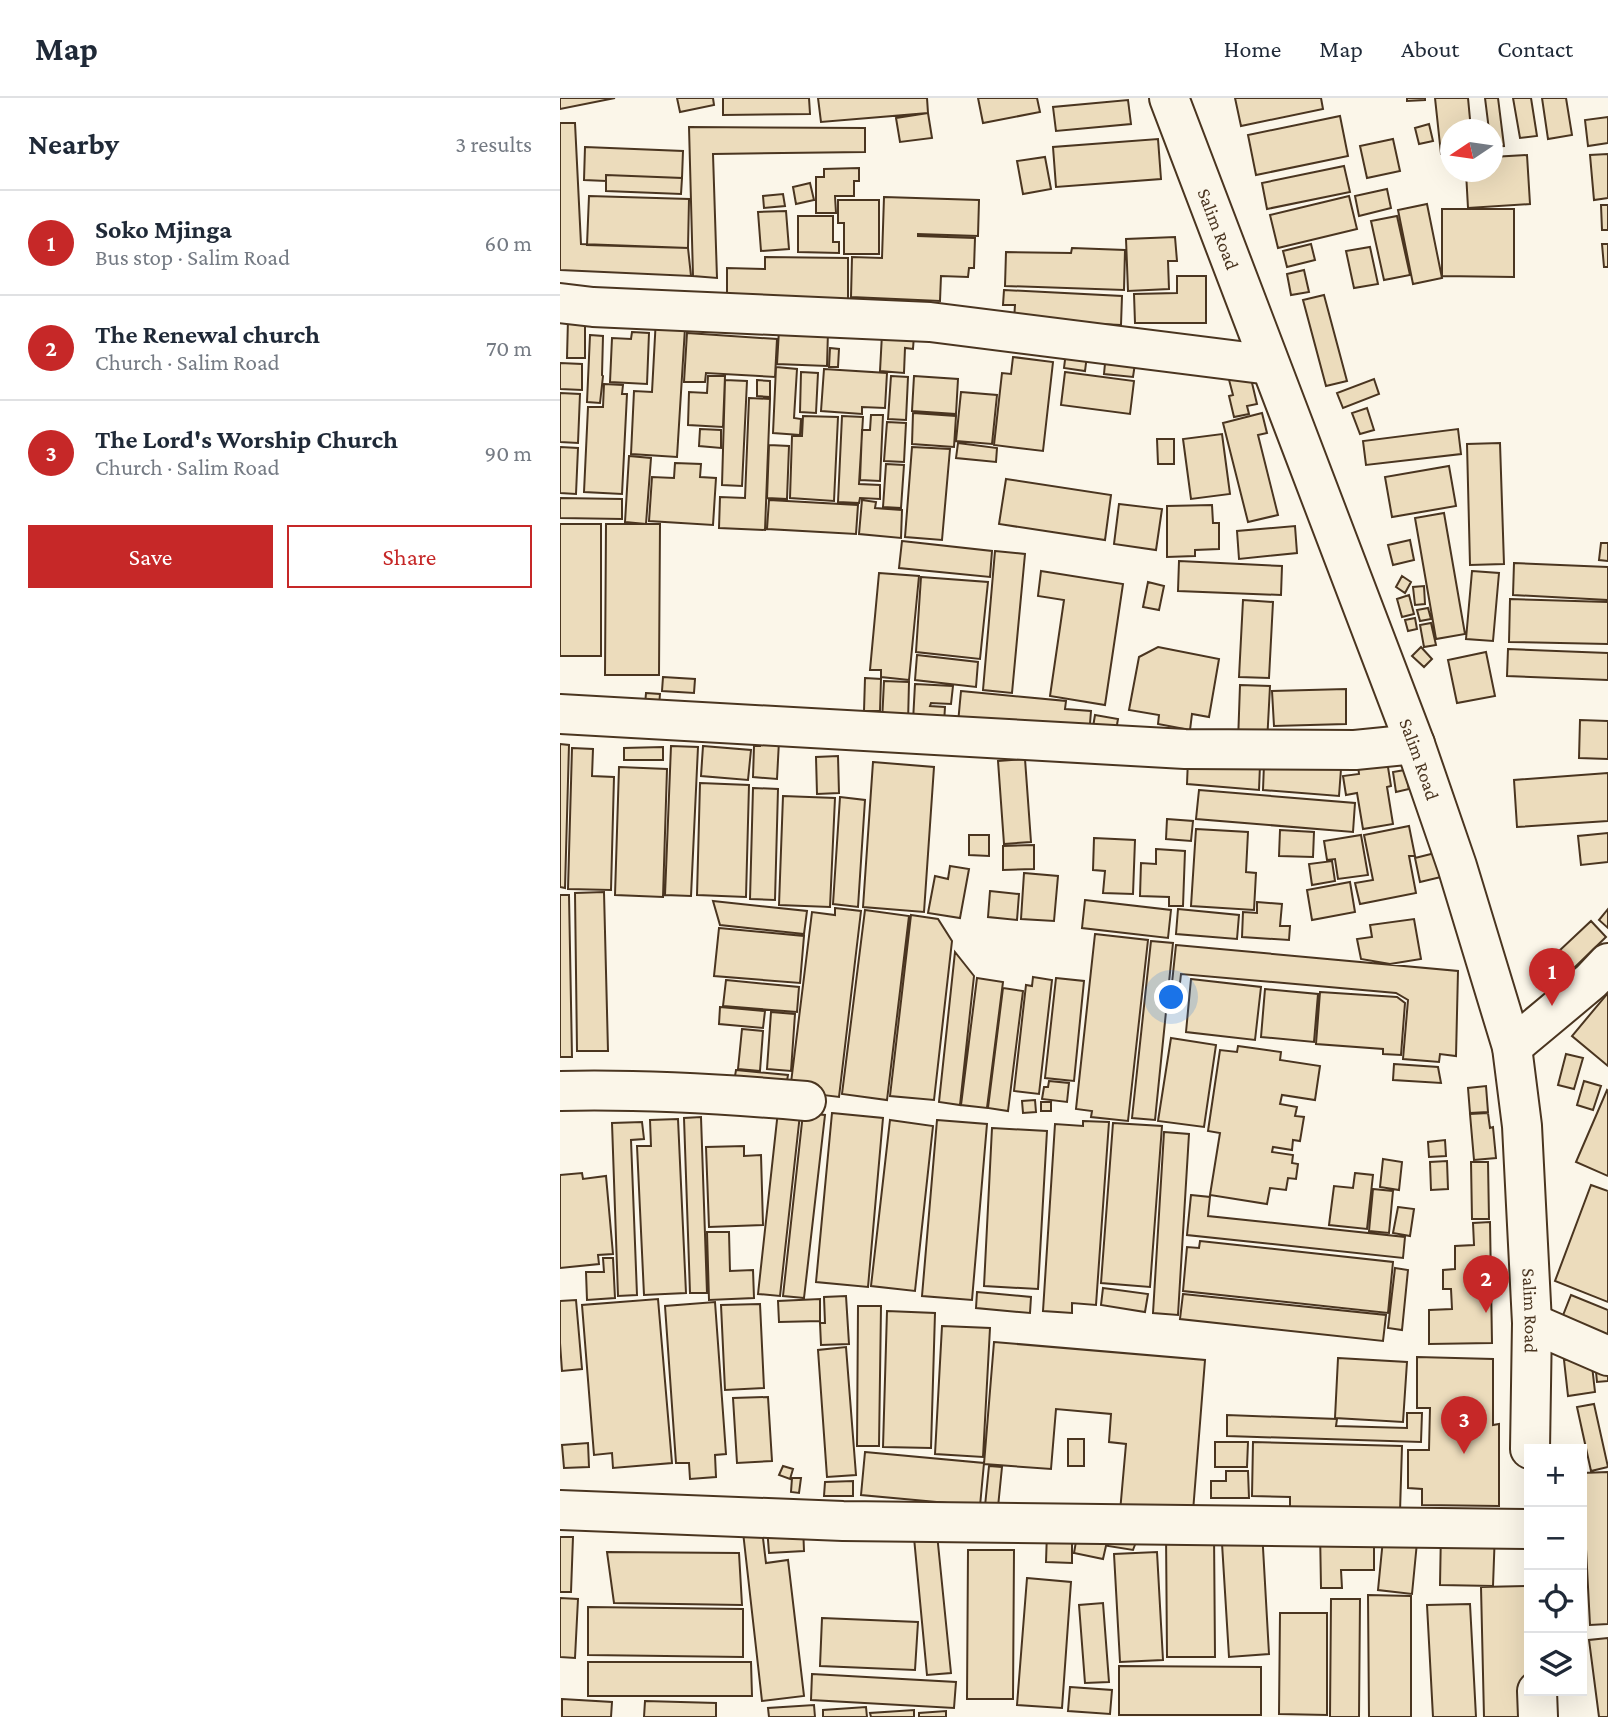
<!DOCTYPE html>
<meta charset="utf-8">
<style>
:root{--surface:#fff;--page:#f2f2f3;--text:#1f2937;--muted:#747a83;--line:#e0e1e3;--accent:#c62828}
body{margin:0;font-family:"Crimson Pro",serif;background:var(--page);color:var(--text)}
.controls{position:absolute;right:21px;bottom:21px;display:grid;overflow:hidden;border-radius:0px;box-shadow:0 7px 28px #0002}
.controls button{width:63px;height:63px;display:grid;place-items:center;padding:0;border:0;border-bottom:2px solid var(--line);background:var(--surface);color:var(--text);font:35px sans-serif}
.compass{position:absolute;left:880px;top:21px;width:63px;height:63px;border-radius:50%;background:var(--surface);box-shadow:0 7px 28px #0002;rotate:257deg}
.you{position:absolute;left:612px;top:900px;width:24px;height:24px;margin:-18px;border:5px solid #fff;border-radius:50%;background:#1a73e8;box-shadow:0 0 0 10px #1a73e833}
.badge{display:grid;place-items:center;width:46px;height:46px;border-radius:50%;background:var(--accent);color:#fff;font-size:23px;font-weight:700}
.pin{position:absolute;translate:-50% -58px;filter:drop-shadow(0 2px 4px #0008)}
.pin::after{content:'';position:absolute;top:37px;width:24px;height:21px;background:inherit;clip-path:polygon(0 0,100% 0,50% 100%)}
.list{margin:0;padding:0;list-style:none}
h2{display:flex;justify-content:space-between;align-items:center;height:91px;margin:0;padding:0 28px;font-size:30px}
h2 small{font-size:23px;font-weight:400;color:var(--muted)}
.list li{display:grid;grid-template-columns:46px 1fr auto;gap:21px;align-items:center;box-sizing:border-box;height:105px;padding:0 28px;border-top:2px solid var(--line)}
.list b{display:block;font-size:26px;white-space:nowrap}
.list p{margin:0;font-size:23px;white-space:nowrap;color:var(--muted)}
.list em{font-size:23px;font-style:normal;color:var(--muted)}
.actions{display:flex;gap:14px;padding:21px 28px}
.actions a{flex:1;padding:16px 0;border:2px solid var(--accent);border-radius:0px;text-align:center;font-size:24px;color:var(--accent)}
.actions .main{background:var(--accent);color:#fff}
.icon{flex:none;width:38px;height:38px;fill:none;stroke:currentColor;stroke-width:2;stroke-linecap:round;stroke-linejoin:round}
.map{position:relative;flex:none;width:1048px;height:1619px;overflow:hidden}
header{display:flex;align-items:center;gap:42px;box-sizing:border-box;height:98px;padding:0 35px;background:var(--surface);border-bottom:2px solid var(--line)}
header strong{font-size:33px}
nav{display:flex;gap:38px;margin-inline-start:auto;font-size:24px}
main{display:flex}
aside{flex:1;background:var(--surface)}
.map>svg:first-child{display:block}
</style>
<header>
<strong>Map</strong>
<nav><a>Home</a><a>Map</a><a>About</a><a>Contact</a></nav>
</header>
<main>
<aside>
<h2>Nearby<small>3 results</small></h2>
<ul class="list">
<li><span class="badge">1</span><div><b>Soko Mjinga</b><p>Bus stop · Salim Road</p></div><em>60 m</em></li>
<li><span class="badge">2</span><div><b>The Renewal church</b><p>Church · Salim Road</p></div><em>70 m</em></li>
<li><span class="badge">3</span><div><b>The Lord's Worship Church</b><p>Church · Salim Road</p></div><em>90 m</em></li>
</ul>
<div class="actions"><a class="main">Save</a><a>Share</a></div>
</aside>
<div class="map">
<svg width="1048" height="1619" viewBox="0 0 1048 1619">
<rect width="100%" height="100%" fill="#fbf6e9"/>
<path fill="#ecdcbc" stroke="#4a3520" stroke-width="2" d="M0 0H55L0 11Z
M117 0H153L154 7 120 14Z
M163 0H249L250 16 163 17Z
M258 0H367L368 15 261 24Z
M418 0H477L480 14 423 25Z
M675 0H761L763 11 681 28Z
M847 0H865V2L847 3Z
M875 0H908L911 32H890V55L881 56Z
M925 0H938L944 48 932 49V32H929Z
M953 0H971L977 38 960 40Z
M982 0H1006L1012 37 988 41Z
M568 2 571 26 496 33 493 9Z
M368 15 372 40 340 44 336 20Z
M780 18 788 58 696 77 688 37Z
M1048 19V45L1028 48 1025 22Z
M0 25H15L21 146 128 150 131 178 0 172Z
M869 26 873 43 859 46 855 30Z
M129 29 305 30V54L153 56 157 180 133 178Z
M598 41 601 81 496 89 493 49Z
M833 41 840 73 807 80 800 48Z
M25 49 123 53 122 80 46 77V83L24 82Z
M1048 56V100L1034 102 1030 57Z
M967 57 970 106 908 110 906 74H932V59Z
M485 59 491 91 463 96 457 63Z
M784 68 790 94 707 111 702 85Z
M299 70V83H294V98H275L276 115H256V79H264V71Z
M46 77 122 80 121 96 46 93Z
M250 85 254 102 236 106 233 89Z
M827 91 831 110 799 118 795 98Z
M223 96 225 108 204 110 203 98Z
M29 98 129 101 128 150 27 147Z
M789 98 797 131 718 150 710 117Z
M324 99 419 102 418 138 358 136V138L415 140 414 170H409L408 179 381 178 380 203 291 199 292 159 322 160Z
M278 102H319V156H284V125H278Z
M867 106 882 180 853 186 838 112Z
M1041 107H1048V132H1042Z
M882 111H954V179L882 178Z
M226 113 229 151 201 153 198 114Z
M238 118H273V144H279V155L238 154Z
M837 118 850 177 824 182 811 123Z
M615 139 617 163H608L609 191 568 193 566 141Z
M751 146 755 162 727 169 723 153Z
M1042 146H1048V169H1044Z
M810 149 818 186 794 190 786 153Z
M512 150 565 152 564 192 445 188 446 154 511 155Z
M205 159 288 160V202L167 199V170L205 171Z
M744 172 749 194 731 197 727 176Z
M617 178H646V225H575L574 196 617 195Z
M444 192 562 198 561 227 454 222 455 207H443Z
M764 197 787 283 766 288 743 202Z
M96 220 125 230 117 359 71 356 74 293 92 294Z
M8 221 25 222V260H7Z
M219 232 268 233 267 268 217 266Z
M72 234 89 235 87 286 50 284 52 240 71 241Z
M127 235 217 241 215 279 146 275 145 284H124Z
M322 236 354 237 353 251 345 250 344 275 320 273Z
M30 237 43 238 42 277 43 278 40 305 27 304Z
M270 250 279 251 278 269H269Z
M506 254 527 257 525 273 504 270Z
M546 255 576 259 573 279 544 276Z
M453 259 493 264 483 353 434 347 442 275 451 276Z
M0 265 22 266V292L0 291Z
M688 268 697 306 687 308 689 316 674 319 669 298 673 297 667 274Z
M216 269 237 271 234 320 241 321 240 337 213 335Z
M264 271 327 275 325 310 302 309V316L261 313Z
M241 274 258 275 256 315 240 314Z
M505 274 574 283 570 316 501 307Z
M148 278H165L163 329 128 327 129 294 147 295Z
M331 278 348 279 346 322 328 321Z
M354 278 398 281 396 316 352 313Z
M814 281 819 296 783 310 777 295Z
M165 282 187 283 182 388 162 387Z
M197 282 210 283V299L197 298Z
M44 286 63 287 62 296H67L62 396 24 394 28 309H43Z
M401 294 437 297 432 346 396 343Z
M0 295 20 296 18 345 0 344Z
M189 300 210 301 205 432 159 430 160 399 185 400Z
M807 310 814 332 800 336 792 315Z
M353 315 396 318 394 349 352 346Z
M702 315 707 335 698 337 718 417 688 424 663 325Z
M311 317H323L320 383 300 382 302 332H310Z
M243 318 278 319 274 403 230 400 232 338H242Z
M282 318 303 319 299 386 320 387V401L300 400 299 405 278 404Z
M327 324 346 325 344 364 324 363Z
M140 331 161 332V350L139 348Z
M898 331 901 356 806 367 803 343Z
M662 336 670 396 631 401 623 341Z
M597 341H614V366H598Z
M398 345 437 350 436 364 396 360Z
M940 345 944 466 910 467 907 346Z
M209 347 229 348 227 401 207 400Z
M0 349 18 350 16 396 0 395Z
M352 349 390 351 382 442 345 439Z
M69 358 91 360 86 426 65 424Z
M115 365 141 366 140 379 156 380 153 427 89 423 92 379 114 380Z
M326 366 344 367 341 410 323 409Z
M889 368 896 408 832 419 825 379Z
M446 381 551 397 545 442 439 426Z
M0 400 62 401V421L0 420Z
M209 402 298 407 296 436 207 431Z
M302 402 316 404 315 410 342 412 341 440 299 436Z
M559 406 602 411 596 452 554 446Z
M652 407 653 425H659V451L635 452V458L607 459V408Z
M884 415 905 536 876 541 855 420Z
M0 426H41V558H0Z
M46 426H100L99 577H45Z
M735 428 737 455 679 461 677 433Z
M850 442 854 462 833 467 828 447Z
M342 443 432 453 430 479 339 470Z
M1041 445H1048V463L1039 462Z
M435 453 465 456 452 595 423 592Z
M619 463 722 468 721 497 618 493Z
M954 465 1048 469V502L953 497Z
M481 473 563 486 545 607 490 598 504 502 478 498Z
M912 473 939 475 933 543 906 541Z
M319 475 359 478 349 582 321 579V572H310Z
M842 478 851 484 845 495 836 489Z
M361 479 428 484 420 561 356 554Z
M588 484 604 488 599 512 583 509Z
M864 488 865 506 855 507 853 489Z
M849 497 854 516 842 519 837 501Z
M950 501 1048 504V546L949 544Z
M683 502 713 504 709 580 679 579Z
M868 510 871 521 860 523 857 512Z
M855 520 857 531 848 533 845 522Z
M871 525 876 547 864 549 860 527Z
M598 549 659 561 649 619 632 616 630 632 598 626 599 617 569 612 579 559Z
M861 549 872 561 864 569 852 558Z
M948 551 1048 555V582L947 578Z
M926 554 935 598 897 605 888 562Z
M357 557 418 564 416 589 355 582Z
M103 579 135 581 134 595 102 593Z
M305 580 321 581 320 613H304Z
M324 583 349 584 348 625 322 624Z
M355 586 393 588 391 606 371 605 370 608 385 609 384 625 353 623Z
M680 587 710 588 707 645 678 644Z
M786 591V626L714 628 712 593Z
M401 593 506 603 505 611 531 613 529 638 398 625Z
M86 595 100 596 99 608 85 607Z
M535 617 558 621 555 638 532 635Z
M1020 622 1048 623V661L1019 660Z
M200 641 219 643 217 681 193 679 194 648H200Z
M0 646 9 647 5 790 0 789Z
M111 648 138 649 131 798 105 797Z
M143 648 191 652 188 682 141 678Z
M103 649V662H64V650Z
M12 650 33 651 32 678 54 679 51 792 8 791Z
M278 658 279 695 257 696 256 659Z
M465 661 471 744 444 746 438 663Z
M628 661 700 667 699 692 627 686Z
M827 663 831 688 827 689 833 726 803 731 797 695 786 697 783 678 799 676 798 667Z
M313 664 374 669 364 814 303 809Z
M704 666 781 671 779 698 703 692Z
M59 669 107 671 103 799 55 797Z
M845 672 849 691 836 694 833 674Z
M1048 675V723L957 729 954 682Z
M140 685 189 687 186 799 137 797Z
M193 690 218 691 215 802 190 801Z
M639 692 795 705 793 734 636 721Z
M223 698 275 700 270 809 219 807Z
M280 699 305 702 298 809 273 806Z
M607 721 633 723 631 743 606 741Z
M849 728 855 758H849L856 795 800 806 795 785 813 782 804 737Z
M636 731 688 734 686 774 696 775 694 812 631 808Z
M720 732 754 734 753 759 719 758Z
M1048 735V764L1021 767 1018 738Z
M409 737H429V758L409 757Z
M801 737 808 777 778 781 775 761 767 762 764 743Z
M534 740 575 742 573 796 543 795 545 773 533 772Z
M474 747V771L443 772V748Z
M596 751 625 753 623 808H609V799L580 798 581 765 596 766Z
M875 755 881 779 860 784 855 760Z
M772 763 775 783 752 787 749 766Z
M390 768 409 771 400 820 368 815 375 778 388 781Z
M464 775 498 778 494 823 461 821Z
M790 784 795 814 752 822 747 792Z
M430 793 459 796 457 822 428 819Z
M44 794 48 953H17L15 795Z
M0 797H9L12 959H0Z
M525 802 611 812 608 840 522 830Z
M153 803 247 813 244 836 160 827Z
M697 804 722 806 720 828H730L729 842 682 839 683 814 697 815Z
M275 810 301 813 279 999 230 993 252 814 275 817Z
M618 811 679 817 677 841 616 836Z
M1048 811V830L1039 822Z
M305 812 349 818 327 1002 282 996Z
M351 817 378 821 392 843 374 1002 330 998Z
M854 821 861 861 830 866 801 861 797 841 812 839 810 827Z
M1031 823 1046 839 1014 870 999 853Z
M159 830 244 838 240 885 154 878Z
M535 836 588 842 568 1023 531 1019 532 1013 516 1011Z
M591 843 613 845 595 1022 572 1020Z
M616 847 898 873 896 958 880 956 879 964 843 961 848 902 836 895 621 876 620 885H612Z
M395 854 414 878 400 1007 379 1004Z
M473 879 492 882 479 996 454 993 466 887 472 888Z
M417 880 443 884 427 1010 401 1007Z
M496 880 524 883 514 983 485 980Z
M631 881 701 889 695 942 626 934Z
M166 882 239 889 237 914 163 908Z
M443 890 463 893 448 1013 428 1010Z
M705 891 758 896 754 944 701 939Z
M760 894 837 899 845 905 841 957 823 956V951L756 946Z
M1048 895V968L1012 938Z
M160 909 205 913 203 930 159 926Z
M211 914 235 916 231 973 207 971Z
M182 931 203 933 200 973 178 971Z
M611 940 656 947 644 1029 598 1023Z
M678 948 721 954 720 962 760 968 755 1002 722 997 720 1006 737 1009 735 1018 744 1019 740 1043 733 1042 732 1052 713 1049 712 1054 733 1057 732 1065 738 1066 736 1081 728 1080 726 1092 710 1090 707 1106 650 1097 660 1035 648 1033 660 952 677 954Z
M1006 956 1023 960 1014 991 998 987Z
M834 966 878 969 881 985 833 982Z
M176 972 228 977 226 989 174 984Z
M489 983 509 985 507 1004 482 1001 484 989H488Z
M1024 983 1041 988 1033 1012 1017 1007Z
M926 988 928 1014 910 1015 908 990Z
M1047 992 1048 993V1078L1016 1064Z
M475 1002 476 1014 463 1015 462 1003Z
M481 1004H491V1013H481Z
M218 1013 240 1016 220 1198 198 1196Z
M243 1015 265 1017 244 1200 223 1198Z
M272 1015 323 1020 308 1189 256 1184Z
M928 1015 930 1030 933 1029 936 1060 914 1062 910 1016Z
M141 1019 147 1195H130L124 1020Z
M118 1021 126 1195 84 1197 77 1048H91L90 1022Z
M330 1022 373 1028 355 1193 311 1188Z
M377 1022 427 1026 412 1202 362 1198Z
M523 1023 549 1024 536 1207 512 1205V1215L483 1213 495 1026 523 1028Z
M82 1024 84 1041 71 1042 77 1197 58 1198 52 1025Z
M553 1025 602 1028 590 1189 541 1185Z
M432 1030 487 1033 478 1191 424 1188Z
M604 1034 629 1036 618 1217 593 1215Z
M885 1042 886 1058 869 1059 868 1044Z
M184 1048V1058L201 1057 203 1127 149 1129 146 1049Z
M823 1061 842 1064 839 1092 820 1089Z
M887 1063 888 1091 871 1092 870 1064Z
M911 1064H928L929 1121H912Z
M22 1075 23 1081 46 1078 53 1156 38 1157 39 1166 0 1170V1077Z
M795 1075 813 1077 807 1131 769 1127 774 1088 793 1090Z
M1031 1087 1048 1093V1204L995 1183Z
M813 1091 833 1093 829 1135 809 1133Z
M631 1097 650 1099 648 1118 845 1139 843 1160 627 1137Z
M838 1109 854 1111 850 1138 833 1135Z
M930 1124 932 1245 869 1246V1212L892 1211 891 1191H883V1172L895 1171V1148L914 1147 913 1125Z
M147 1134H169L170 1173 193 1172 194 1200 149 1202Z
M640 1143 833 1164 828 1215 623 1193 627 1149 639 1150Z
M43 1160H53L55 1200 27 1202 26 1174H44Z
M835 1170 848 1172 842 1232 828 1230Z
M543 1190 588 1196 585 1214 541 1207Z
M417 1194 471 1199 470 1215 416 1210Z
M623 1196 826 1217 823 1243 620 1221Z
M1011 1197 1048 1212V1244L1000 1225Z
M286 1198 289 1246 261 1247 260 1225H265L264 1199Z
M98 1201 112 1365 53 1370 52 1355 34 1357 22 1207Z
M260 1201V1223L219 1224 218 1203Z
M16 1202 22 1271 2 1273 0 1245V1203Z
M155 1204 166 1356 155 1357 156 1379 130 1381 129 1365H116L105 1208Z
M200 1206 204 1290 165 1292 161 1207Z
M298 1208H321L319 1348H297Z
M327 1213 375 1215 371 1350 323 1349Z
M382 1228 430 1230 423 1359 375 1356Z
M434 1244 645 1262 632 1426 560 1414 566 1346 549 1344 551 1316 496 1311 491 1371 424 1366Z
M286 1249 296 1377 267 1379 258 1252Z
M857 1259 933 1261V1327L939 1326V1408L862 1407V1391L848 1390V1352H869L870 1310H857Z
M1031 1259 1035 1294 1008 1298 1004 1262Z
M778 1260 847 1264 843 1324 775 1320Z
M1048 1262V1283L1037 1284 1035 1263Z
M208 1299 212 1363 177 1365 173 1300Z
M1034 1306 1048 1369 1031 1373 1017 1309Z
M847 1315H862L861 1344 667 1338V1317L777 1321 776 1328 847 1330Z
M508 1341H524V1368H508Z
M655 1344H688L687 1369H655Z
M693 1344 842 1348 840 1414 730 1412V1399L692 1398Z
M28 1345 29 1369 4 1370 2 1347Z
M305 1354 424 1365 420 1408 301 1397Z
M223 1368 233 1371 230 1381 219 1377Z
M429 1368 442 1369 438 1409 425 1408Z
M666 1373H688L689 1400H651V1383H666Z
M1048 1374V1526L1030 1527 1022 1375Z
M232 1380H241L239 1395 231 1394Z
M293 1383V1398H264L265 1384Z
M376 1426 391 1575 367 1577 353 1429Z
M243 1427 244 1453 209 1455 207 1429Z
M550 1429 576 1444 573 1452 548 1448Z
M661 1429 702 1432 709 1556 669 1559Z
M824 1431 858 1434 852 1496 818 1492Z
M202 1432 206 1465 228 1462 244 1598 202 1603 183 1434Z
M518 1432 548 1439 543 1461 514 1455Z
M760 1432H814V1472H781L782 1490H761Z
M881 1432 935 1433 933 1488 880 1487Z
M487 1434H512V1465L486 1464Z
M606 1434H654L655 1559H607Z
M0 1439H13L11 1494H0Z
M408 1452H454L453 1601H407Z
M47 1454 179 1455 182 1507 54 1505Z
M597 1454 603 1562 560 1564 554 1456Z
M467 1480 511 1484 502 1610 457 1607Z
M968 1488 971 1619H924L921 1489Z
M808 1497 851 1498V1619H809Z
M0 1500 18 1501 15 1560 0 1559Z
M771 1501H800L799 1619H770Z
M543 1505 549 1584 525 1585 519 1507Z
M910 1506 916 1619H873L867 1507Z
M28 1509 183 1511V1559L28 1557Z
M720 1515H767V1617L719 1616Z
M262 1520 358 1524 355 1572 260 1568Z
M1048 1540V1619H1039L1029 1542Z
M28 1564H191L192 1598H28Z
M559 1568 701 1569V1617H559Z
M252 1576 396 1584 394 1610 251 1602Z
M510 1589 552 1592 550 1616 508 1613Z
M2 1601 52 1604 51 1619H2Z
M85 1603 156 1605V1619H84Z
M254 1607 255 1619H209L208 1610Z
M306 1609 307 1619H263V1612Z
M354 1612V1619H311L310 1615Z
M386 1613V1619H359V1615Z"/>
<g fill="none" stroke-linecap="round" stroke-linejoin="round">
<defs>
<g id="minor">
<path id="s1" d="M609 0 855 646 897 768 952 949 962 1028 972 1225 970 1351"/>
<path d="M0 205 33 209 370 224 710 267"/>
<path d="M0 616 625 651 795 652 855 646"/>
<path d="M952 949 1031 883 1048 865"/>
<path d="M0 993C82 991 164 996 246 1003"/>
<path d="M972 1225 1048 1258"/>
<path d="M0 1412 283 1423 969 1431"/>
<path d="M977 1593 978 1619"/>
</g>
</defs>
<use href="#minor" stroke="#4a3520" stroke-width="42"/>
<use href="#minor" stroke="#fbf6e9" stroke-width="38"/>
</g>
<g text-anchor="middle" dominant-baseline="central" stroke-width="5" stroke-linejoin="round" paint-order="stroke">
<g font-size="19" fill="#4a3520" stroke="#fbf6e9">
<text stroke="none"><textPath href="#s1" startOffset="140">Salim Road</textPath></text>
<text stroke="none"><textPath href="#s1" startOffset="707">Salim Road</textPath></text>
<text stroke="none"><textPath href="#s1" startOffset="1274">Salim Road</textPath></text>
</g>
</g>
</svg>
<div class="controls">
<button>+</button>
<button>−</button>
<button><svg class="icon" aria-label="locate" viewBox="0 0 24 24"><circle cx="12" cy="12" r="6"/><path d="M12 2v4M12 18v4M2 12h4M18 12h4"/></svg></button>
<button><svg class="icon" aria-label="layers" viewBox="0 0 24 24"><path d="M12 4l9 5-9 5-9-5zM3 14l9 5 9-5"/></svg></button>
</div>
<svg class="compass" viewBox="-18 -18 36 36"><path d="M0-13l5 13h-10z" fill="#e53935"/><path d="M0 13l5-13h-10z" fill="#747a83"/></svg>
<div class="you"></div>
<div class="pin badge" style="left:992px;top:908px">1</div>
<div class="pin badge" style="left:926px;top:1215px">2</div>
<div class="pin badge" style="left:904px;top:1356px">3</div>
</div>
</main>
